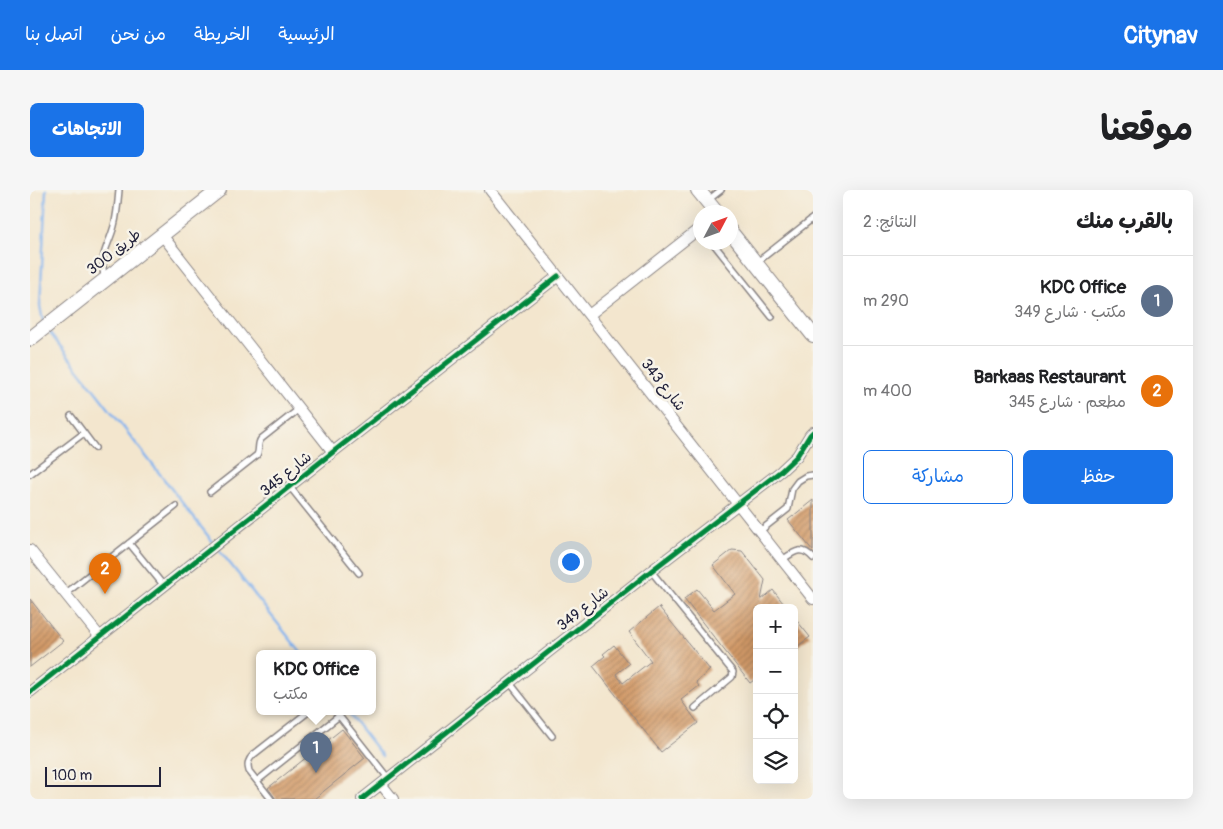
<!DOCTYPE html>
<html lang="ar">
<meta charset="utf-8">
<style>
:root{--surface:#fff;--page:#f6f6f6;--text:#202124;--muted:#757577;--line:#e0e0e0;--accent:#1a73e8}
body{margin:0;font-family:Pangolin,"Playpen Sans Arabic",sans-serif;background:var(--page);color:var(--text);direction:rtl}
.controls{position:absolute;right:15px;bottom:15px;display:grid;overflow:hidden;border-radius:8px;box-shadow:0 5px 20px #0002}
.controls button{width:45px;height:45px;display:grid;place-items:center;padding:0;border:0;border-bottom:1px solid var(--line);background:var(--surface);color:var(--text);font:25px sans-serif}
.compass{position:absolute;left:663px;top:15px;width:45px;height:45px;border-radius:50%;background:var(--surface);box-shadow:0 5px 20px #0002;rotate:49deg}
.scale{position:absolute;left:15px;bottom:12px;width:116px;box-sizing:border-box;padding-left:5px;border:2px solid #22223b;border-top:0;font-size:14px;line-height:18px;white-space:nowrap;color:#22223b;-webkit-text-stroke:4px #f7f3e8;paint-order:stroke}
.you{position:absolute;left:540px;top:371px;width:18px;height:18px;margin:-12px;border:4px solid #fff;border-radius:50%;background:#1a73e8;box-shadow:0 0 0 8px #1a73e833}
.badge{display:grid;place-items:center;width:32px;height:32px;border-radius:50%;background:var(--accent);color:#fff;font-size:16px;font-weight:700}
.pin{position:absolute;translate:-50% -41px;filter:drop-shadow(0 1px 2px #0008)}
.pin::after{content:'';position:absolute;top:26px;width:18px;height:15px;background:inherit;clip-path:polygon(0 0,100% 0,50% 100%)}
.popup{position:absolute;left:226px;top:460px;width:120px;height:65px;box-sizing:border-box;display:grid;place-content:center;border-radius:8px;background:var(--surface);filter:drop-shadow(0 1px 4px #0005);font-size:16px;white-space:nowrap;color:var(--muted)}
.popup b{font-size:19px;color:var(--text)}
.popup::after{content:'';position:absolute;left:50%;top:100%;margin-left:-10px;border:10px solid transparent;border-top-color:var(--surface)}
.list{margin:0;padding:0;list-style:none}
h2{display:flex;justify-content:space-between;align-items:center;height:65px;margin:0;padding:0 20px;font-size:21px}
h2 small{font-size:16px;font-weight:400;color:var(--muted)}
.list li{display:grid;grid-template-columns:32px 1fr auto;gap:15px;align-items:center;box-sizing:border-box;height:90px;padding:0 20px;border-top:1px solid var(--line)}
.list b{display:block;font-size:19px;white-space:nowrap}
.list p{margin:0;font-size:16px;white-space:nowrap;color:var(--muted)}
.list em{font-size:16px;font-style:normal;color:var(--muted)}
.actions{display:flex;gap:10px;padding:15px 20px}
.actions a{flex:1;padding:11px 0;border:1px solid var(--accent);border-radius:8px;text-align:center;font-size:18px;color:var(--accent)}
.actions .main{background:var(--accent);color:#fff}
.icon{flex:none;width:28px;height:28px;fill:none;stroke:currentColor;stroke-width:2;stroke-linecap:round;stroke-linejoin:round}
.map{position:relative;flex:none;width:783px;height:609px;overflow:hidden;direction:ltr;border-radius:8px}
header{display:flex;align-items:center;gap:30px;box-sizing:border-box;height:70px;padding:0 25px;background:var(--accent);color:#fff}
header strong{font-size:24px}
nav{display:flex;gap:28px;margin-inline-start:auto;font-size:18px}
.intro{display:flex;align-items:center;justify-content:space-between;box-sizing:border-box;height:120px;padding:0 30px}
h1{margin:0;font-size:35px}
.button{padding:12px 22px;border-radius:8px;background:var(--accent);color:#fff;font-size:18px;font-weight:700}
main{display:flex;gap:30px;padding:0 30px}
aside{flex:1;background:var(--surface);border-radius:8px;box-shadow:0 5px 20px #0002}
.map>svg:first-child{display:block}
</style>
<header>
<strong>Citynav</strong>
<nav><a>الرئيسية</a><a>الخريطة</a><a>من نحن</a><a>اتصل بنا</a></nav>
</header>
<div class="intro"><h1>موقعنا</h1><a class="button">الاتجاهات</a></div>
<main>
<aside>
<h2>بالقرب منك<small>النتائج: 2</small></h2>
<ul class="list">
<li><span class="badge" style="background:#5c6f8a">1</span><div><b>KDC Office</b><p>مكتب · شارع 349</p></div><em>290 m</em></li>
<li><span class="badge" style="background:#e8710a">2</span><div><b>Barkaas Restaurant</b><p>مطعم · شارع 345</p></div><em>400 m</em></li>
</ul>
<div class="actions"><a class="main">حفظ</a><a>مشاركة</a></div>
</aside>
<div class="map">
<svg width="783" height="609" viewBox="0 0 783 609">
<defs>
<pattern id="building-hatch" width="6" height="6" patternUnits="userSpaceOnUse" patternTransform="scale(1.25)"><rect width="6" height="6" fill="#d29a68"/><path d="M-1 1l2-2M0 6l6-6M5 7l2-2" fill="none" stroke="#aa7d57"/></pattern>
</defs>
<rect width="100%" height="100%" fill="#f7f3e8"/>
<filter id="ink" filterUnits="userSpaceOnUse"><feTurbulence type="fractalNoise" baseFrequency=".02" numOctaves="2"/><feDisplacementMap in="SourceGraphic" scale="10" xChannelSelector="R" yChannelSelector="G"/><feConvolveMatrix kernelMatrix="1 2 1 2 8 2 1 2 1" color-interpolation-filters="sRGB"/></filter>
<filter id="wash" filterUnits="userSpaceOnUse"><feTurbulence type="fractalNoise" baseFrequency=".0096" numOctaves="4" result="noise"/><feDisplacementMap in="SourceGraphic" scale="20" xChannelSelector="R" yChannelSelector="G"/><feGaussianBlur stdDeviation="1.12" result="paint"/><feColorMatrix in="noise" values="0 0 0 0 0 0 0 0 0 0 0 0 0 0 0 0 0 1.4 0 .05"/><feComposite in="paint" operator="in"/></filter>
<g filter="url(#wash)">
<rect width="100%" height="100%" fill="#f3e6ce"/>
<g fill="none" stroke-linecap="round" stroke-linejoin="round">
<path stroke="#82b3ee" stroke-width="2.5" d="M13 131 10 116 16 0
M20 143 182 351
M190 361 272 464
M318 522 352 566"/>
</g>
<g id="blocks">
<path fill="url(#building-hatch)" d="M783 310V361L758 330Z
M702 360 712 361 735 390 731 410 743 400 757 418H727V488L720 493 654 409 667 399 684 420 705 404 683 375Z
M0 409 33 451 0 477Z
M629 417 680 480 666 492 669 496 651 510 668 533 631 562 563 476 575 466 573 464 584 455 599 474 586 484 593 493 621 471 599 442Z
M764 427 780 447 764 459Z
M312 539 335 568 284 609H246L238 598Z"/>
</g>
</g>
<g filter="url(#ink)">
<use href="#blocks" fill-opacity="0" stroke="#8a8484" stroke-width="1"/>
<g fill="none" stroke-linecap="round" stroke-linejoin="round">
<defs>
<path id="lane" d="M677 11 691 0
M682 52 742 127
M726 73 783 28
M74 87C70 62 78 58 84 36 87 25 88 12 89 0
M41 226 65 258
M0 284 54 243
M260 297 329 383
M180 302 227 265C230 260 227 254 231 249L269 219
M730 341 758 319 762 299 768 291 776 286 783 285
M99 353 134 396
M752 370C764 362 771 355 783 368
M621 381 703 482 702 487 665 518
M35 404 146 316
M480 493 522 546
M306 522 358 588
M227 591 309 526
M241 609 219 581C217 574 218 570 223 565L278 522"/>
<path id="street" d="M460 0 783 409
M132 45 303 262
M559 125 670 38
M0 360 70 447
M0 502 303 262 528 86
M351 594 363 609
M332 609 621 381 751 281 767 266 780 245 783 242"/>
<path id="secondary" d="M668 0 686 22
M700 41 783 145
M0 149 189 0"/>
</defs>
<use href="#lane" stroke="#8a8484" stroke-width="8"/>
<use href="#street" stroke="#8a8484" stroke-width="12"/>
<use href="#secondary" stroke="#8a8484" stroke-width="16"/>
<use href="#lane" stroke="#fff" stroke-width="5"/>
<use href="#street" stroke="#fff" stroke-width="10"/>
<use href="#secondary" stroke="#fff" stroke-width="14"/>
<defs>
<path id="cycleway" d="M0 502 303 262 528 86
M332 609 621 381 751 281 767 266 780 245 783 242"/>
</defs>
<use href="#cycleway" stroke="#f7f3e8" stroke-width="8"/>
<use href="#cycleway" stroke="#00873e" stroke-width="5"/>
</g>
</g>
<g text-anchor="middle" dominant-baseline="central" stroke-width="5" stroke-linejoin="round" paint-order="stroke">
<g font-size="15" fill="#22223b" stroke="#f7f3e8">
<text transform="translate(84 62) rotate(-38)">طريق 300</text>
<text transform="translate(633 195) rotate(52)">شارع 343</text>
<text transform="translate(256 284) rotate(-39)">شارع 345</text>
<text transform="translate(553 419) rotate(-38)">شارع 349</text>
</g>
</g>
</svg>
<div class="controls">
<button>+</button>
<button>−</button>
<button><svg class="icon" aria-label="locate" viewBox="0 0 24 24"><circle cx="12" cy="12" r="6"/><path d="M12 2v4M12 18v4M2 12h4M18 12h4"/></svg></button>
<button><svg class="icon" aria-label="layers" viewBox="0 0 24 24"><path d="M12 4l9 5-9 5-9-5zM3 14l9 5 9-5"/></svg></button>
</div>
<svg class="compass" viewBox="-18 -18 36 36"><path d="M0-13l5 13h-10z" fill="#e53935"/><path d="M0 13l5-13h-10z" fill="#757577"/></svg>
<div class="scale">100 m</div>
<div class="you"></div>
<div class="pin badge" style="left:286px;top:583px;background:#5c6f8a">1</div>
<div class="popup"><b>KDC Office</b>مكتب</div>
<div class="pin badge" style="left:75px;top:404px;background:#e8710a">2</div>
</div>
</main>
